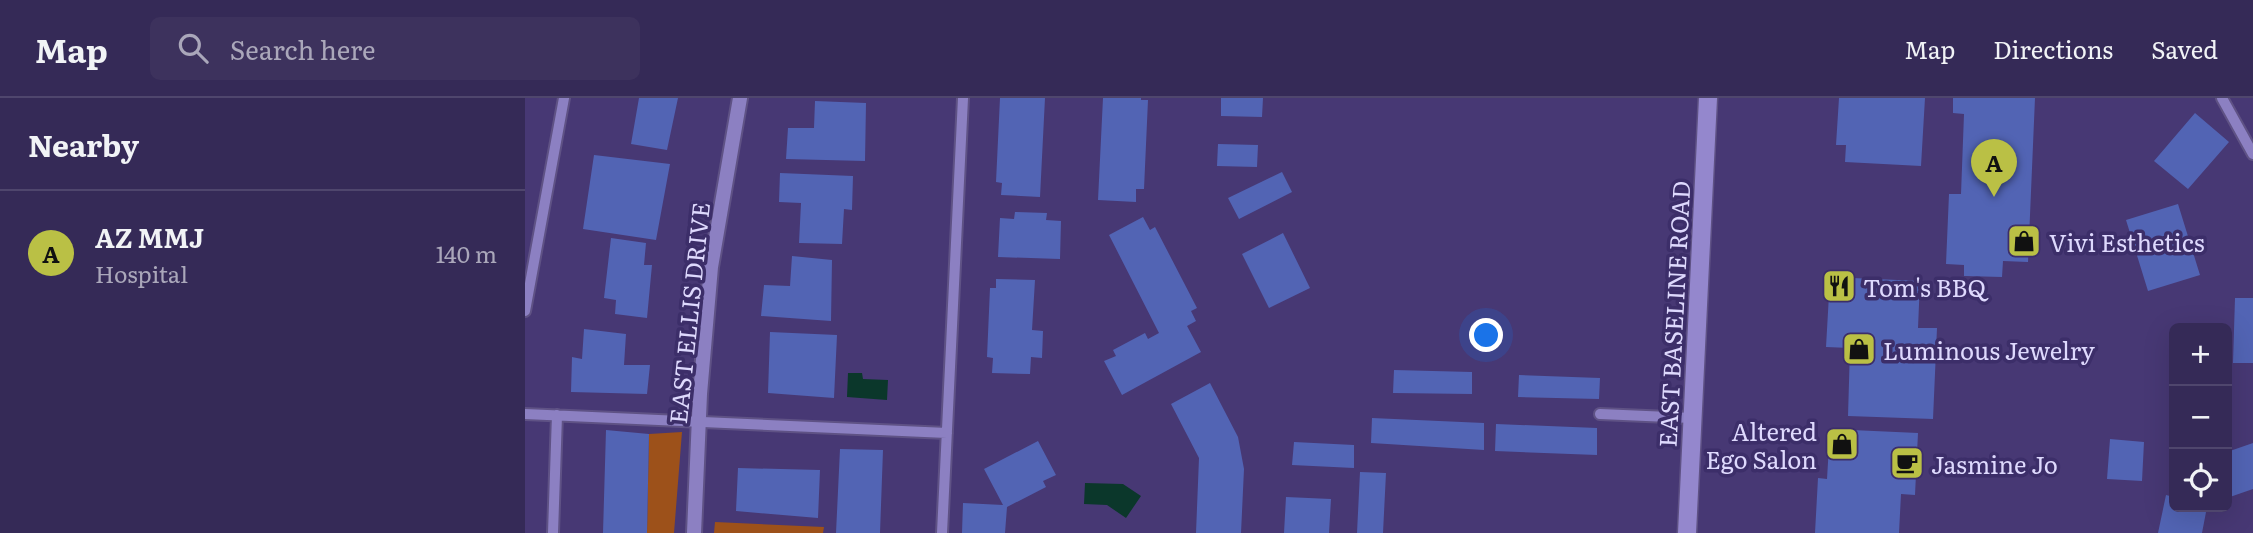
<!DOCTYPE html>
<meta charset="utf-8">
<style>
:root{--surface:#352a57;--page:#3d325d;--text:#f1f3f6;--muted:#aaa7ba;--line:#4f466d;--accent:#bac045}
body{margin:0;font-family:Literata,serif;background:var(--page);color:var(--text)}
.controls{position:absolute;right:21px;bottom:21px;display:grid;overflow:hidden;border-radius:10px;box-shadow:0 7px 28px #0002}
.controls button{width:63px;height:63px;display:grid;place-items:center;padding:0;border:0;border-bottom:2px solid var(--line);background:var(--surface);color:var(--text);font:35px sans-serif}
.you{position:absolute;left:962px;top:238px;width:24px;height:24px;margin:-18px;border:5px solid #fff;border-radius:50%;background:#1a73e8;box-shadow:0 0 0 10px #1a73e833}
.badge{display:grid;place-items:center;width:46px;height:46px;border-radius:50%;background:var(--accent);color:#111;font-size:23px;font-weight:700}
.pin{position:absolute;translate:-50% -58px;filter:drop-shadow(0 2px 4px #0008)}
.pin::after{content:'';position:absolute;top:37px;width:24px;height:21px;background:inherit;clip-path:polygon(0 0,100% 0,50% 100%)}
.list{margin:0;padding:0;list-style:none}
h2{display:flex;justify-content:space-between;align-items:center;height:91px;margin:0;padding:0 28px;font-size:30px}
h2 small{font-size:23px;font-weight:400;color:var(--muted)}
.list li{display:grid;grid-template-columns:46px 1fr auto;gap:21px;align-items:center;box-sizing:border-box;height:126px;padding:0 28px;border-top:2px solid var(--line)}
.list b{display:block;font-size:26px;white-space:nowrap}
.list p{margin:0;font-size:23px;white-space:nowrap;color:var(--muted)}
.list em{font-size:23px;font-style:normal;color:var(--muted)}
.icon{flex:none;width:38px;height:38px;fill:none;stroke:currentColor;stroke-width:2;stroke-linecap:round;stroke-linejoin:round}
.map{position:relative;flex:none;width:1728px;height:435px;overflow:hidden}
header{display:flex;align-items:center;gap:42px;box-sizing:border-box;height:98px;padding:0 35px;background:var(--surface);border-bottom:2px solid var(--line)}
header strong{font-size:33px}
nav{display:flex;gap:38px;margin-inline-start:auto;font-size:24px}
.search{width:490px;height:63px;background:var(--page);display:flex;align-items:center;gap:18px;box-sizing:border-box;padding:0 24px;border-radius:10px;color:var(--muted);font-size:26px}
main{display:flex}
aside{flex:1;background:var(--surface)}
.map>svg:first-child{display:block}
</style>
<header>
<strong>Map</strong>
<div class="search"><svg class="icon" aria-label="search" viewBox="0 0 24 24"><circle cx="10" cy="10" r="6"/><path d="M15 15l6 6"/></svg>Search here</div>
<nav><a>Map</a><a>Directions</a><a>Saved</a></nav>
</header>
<main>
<aside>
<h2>Nearby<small></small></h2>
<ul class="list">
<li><span class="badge">A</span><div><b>AZ MMJ</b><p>Hospital</p></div><em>140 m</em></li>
</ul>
</aside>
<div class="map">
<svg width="1728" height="435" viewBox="0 0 1728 435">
<rect width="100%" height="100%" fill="#473874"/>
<path fill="#9d511a" d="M157 334 149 435H122L124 336Z
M190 424 299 429 298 435H189Z"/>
<path fill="#0b372b" d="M323 275H337L338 281 363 282 362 302 322 299Z
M560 385 598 386 616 398 601 420 582 407 559 406Z"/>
<path fill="#5264b4" d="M114 0H153L142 52 106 46Z
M475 0H520L515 99 476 97 477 85 471 84Z
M578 0H616V2H623L619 91H611V104L573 102Z
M696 0H738L737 19 696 18Z
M1314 0H1400L1396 68 1320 64 1321 47H1311Z
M1428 0H1510L1503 164 1478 163 1477 179 1439 178V167L1421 166 1424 96H1436L1439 16 1428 15Z
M290 3 341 5 340 63 261 61 263 30H289Z
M1670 15 1704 44 1663 91 1629 63Z
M693 46 733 47 732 69 692 68Z
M69 57 145 66 131 142 58 131Z
M757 74 767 94 714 121 703 100Z
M255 75 328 78 327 112 319 111 317 146 274 145 276 105 254 104Z
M1653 106 1675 177 1623 193 1601 122Z
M490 114 522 115 521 122 536 123 535 161 473 159 475 120 489 121Z
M618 119 625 132 630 129 672 210 666 213 671 223 662 228 676 254 597 297 579 263 591 258 588 252 620 235 623 241 634 235 584 137Z
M758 135 785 190 744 210 717 156Z
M86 140 121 145 119 167H127L122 220 90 216 91 202 79 200Z
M267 158 307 162 306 223 236 218 239 187 265 188Z
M1305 179 1395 183 1393 230H1412L1408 321 1323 318 1325 250 1301 249Z
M471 181 510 182 507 232 518 233 517 260 506 259 505 276 467 275 468 260 462 259 465 190H471Z
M1710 200H1728V265H1708Z
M59 231 101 236 99 267H125L122 296 46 294 47 259 57 261Z
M245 234 312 237 309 300 243 295Z
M869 272 947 274V296L868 295Z
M994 277 1075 280 1074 301 993 299Z
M685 285 713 339 719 371 716 435H671L674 360 646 306Z
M847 320 959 325V352L846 345Z
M971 326 1072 330V357L970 353Z
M1305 331 1393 335 1390 397 1376 396 1374 435H1290L1293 380 1302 381Z
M81 332 124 336 122 435H78Z
M1585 341 1619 344 1617 383 1582 381Z
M513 343 531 377 518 383 521 389 482 409 480 435H437L438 405 478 407 459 371Z
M769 344 829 347V370L767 367Z
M1728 345V391L1702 400V354Z
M315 351 358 352 355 435H311Z
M213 370 295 372 293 420 211 413Z
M835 374 861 375 858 435H832Z
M1641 397 1649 399V409H1682L1677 435H1633Z
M761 399 806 401 804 435H759Z"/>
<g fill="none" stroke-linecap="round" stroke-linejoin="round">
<defs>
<path id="service" d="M1697 0 1728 56
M0 213 39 0
M0 316 422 335
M1075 316 1167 320
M28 435 32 317
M417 435 438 0"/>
<path id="minor" d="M169 435 175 296 186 169 215 0"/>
<path id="primary" d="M1162 435 1183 0"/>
</defs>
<use href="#service" stroke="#5f5285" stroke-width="14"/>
<use href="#minor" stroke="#5f5285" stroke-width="18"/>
<use href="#primary" stroke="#5f5285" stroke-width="21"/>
<use href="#service" stroke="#8c80c2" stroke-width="10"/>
<use href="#minor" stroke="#8c80c2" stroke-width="14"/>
<use href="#primary" stroke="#9487cd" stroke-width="18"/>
</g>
<defs>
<symbol id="shop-square" viewBox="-11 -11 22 22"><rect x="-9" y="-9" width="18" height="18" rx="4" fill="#bac045" stroke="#3c2e69"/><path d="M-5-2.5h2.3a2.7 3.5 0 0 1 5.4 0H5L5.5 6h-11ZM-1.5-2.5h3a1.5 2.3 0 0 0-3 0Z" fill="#111"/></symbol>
<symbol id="restaurant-square" viewBox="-11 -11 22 22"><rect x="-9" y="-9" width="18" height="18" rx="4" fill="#bac045" stroke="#3c2e69"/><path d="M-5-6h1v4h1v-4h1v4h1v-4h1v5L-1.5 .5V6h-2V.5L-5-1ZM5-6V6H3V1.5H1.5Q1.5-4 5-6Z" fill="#111"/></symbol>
<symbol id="cafe-square" viewBox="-11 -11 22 22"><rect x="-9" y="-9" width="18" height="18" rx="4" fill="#bac045" stroke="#3c2e69"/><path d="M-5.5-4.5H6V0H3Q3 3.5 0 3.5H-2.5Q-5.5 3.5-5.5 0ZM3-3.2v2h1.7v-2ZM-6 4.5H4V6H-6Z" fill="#111"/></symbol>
</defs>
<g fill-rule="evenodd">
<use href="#shop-square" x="1480" y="124" width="38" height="38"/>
<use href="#restaurant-square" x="1295" y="169" width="38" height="38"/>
<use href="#shop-square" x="1315" y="232" width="38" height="38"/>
<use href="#shop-square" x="1298" y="327" width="38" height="38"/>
<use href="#cafe-square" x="1363" y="346" width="38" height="38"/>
</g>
<g text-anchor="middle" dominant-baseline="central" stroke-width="7" stroke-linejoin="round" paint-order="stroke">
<g font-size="24" fill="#ded9fd" stroke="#3c2e69" text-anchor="start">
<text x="1524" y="143">Vivi Esthetics</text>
<text x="1338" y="188">Tom's BBQ</text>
<text x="1358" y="251">Luminous Jewelry</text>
<text x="1292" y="332" text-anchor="end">Altered<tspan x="1292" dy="28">Ego Salon</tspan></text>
<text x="1406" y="365">Jasmine Jo</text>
</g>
<g font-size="24" fill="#ded9fd" stroke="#3c2e69">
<text transform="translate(163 215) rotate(-84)">EAST ELLIS DRIVE</text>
<text transform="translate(1148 216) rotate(-87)">EAST BASELINE ROAD</text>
</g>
</g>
</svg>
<div class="controls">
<button>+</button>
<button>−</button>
<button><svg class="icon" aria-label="locate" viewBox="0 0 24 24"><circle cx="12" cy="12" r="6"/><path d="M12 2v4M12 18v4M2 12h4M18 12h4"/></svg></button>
</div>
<div class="you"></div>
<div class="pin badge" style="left:1469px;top:99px">A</div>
</div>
</main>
